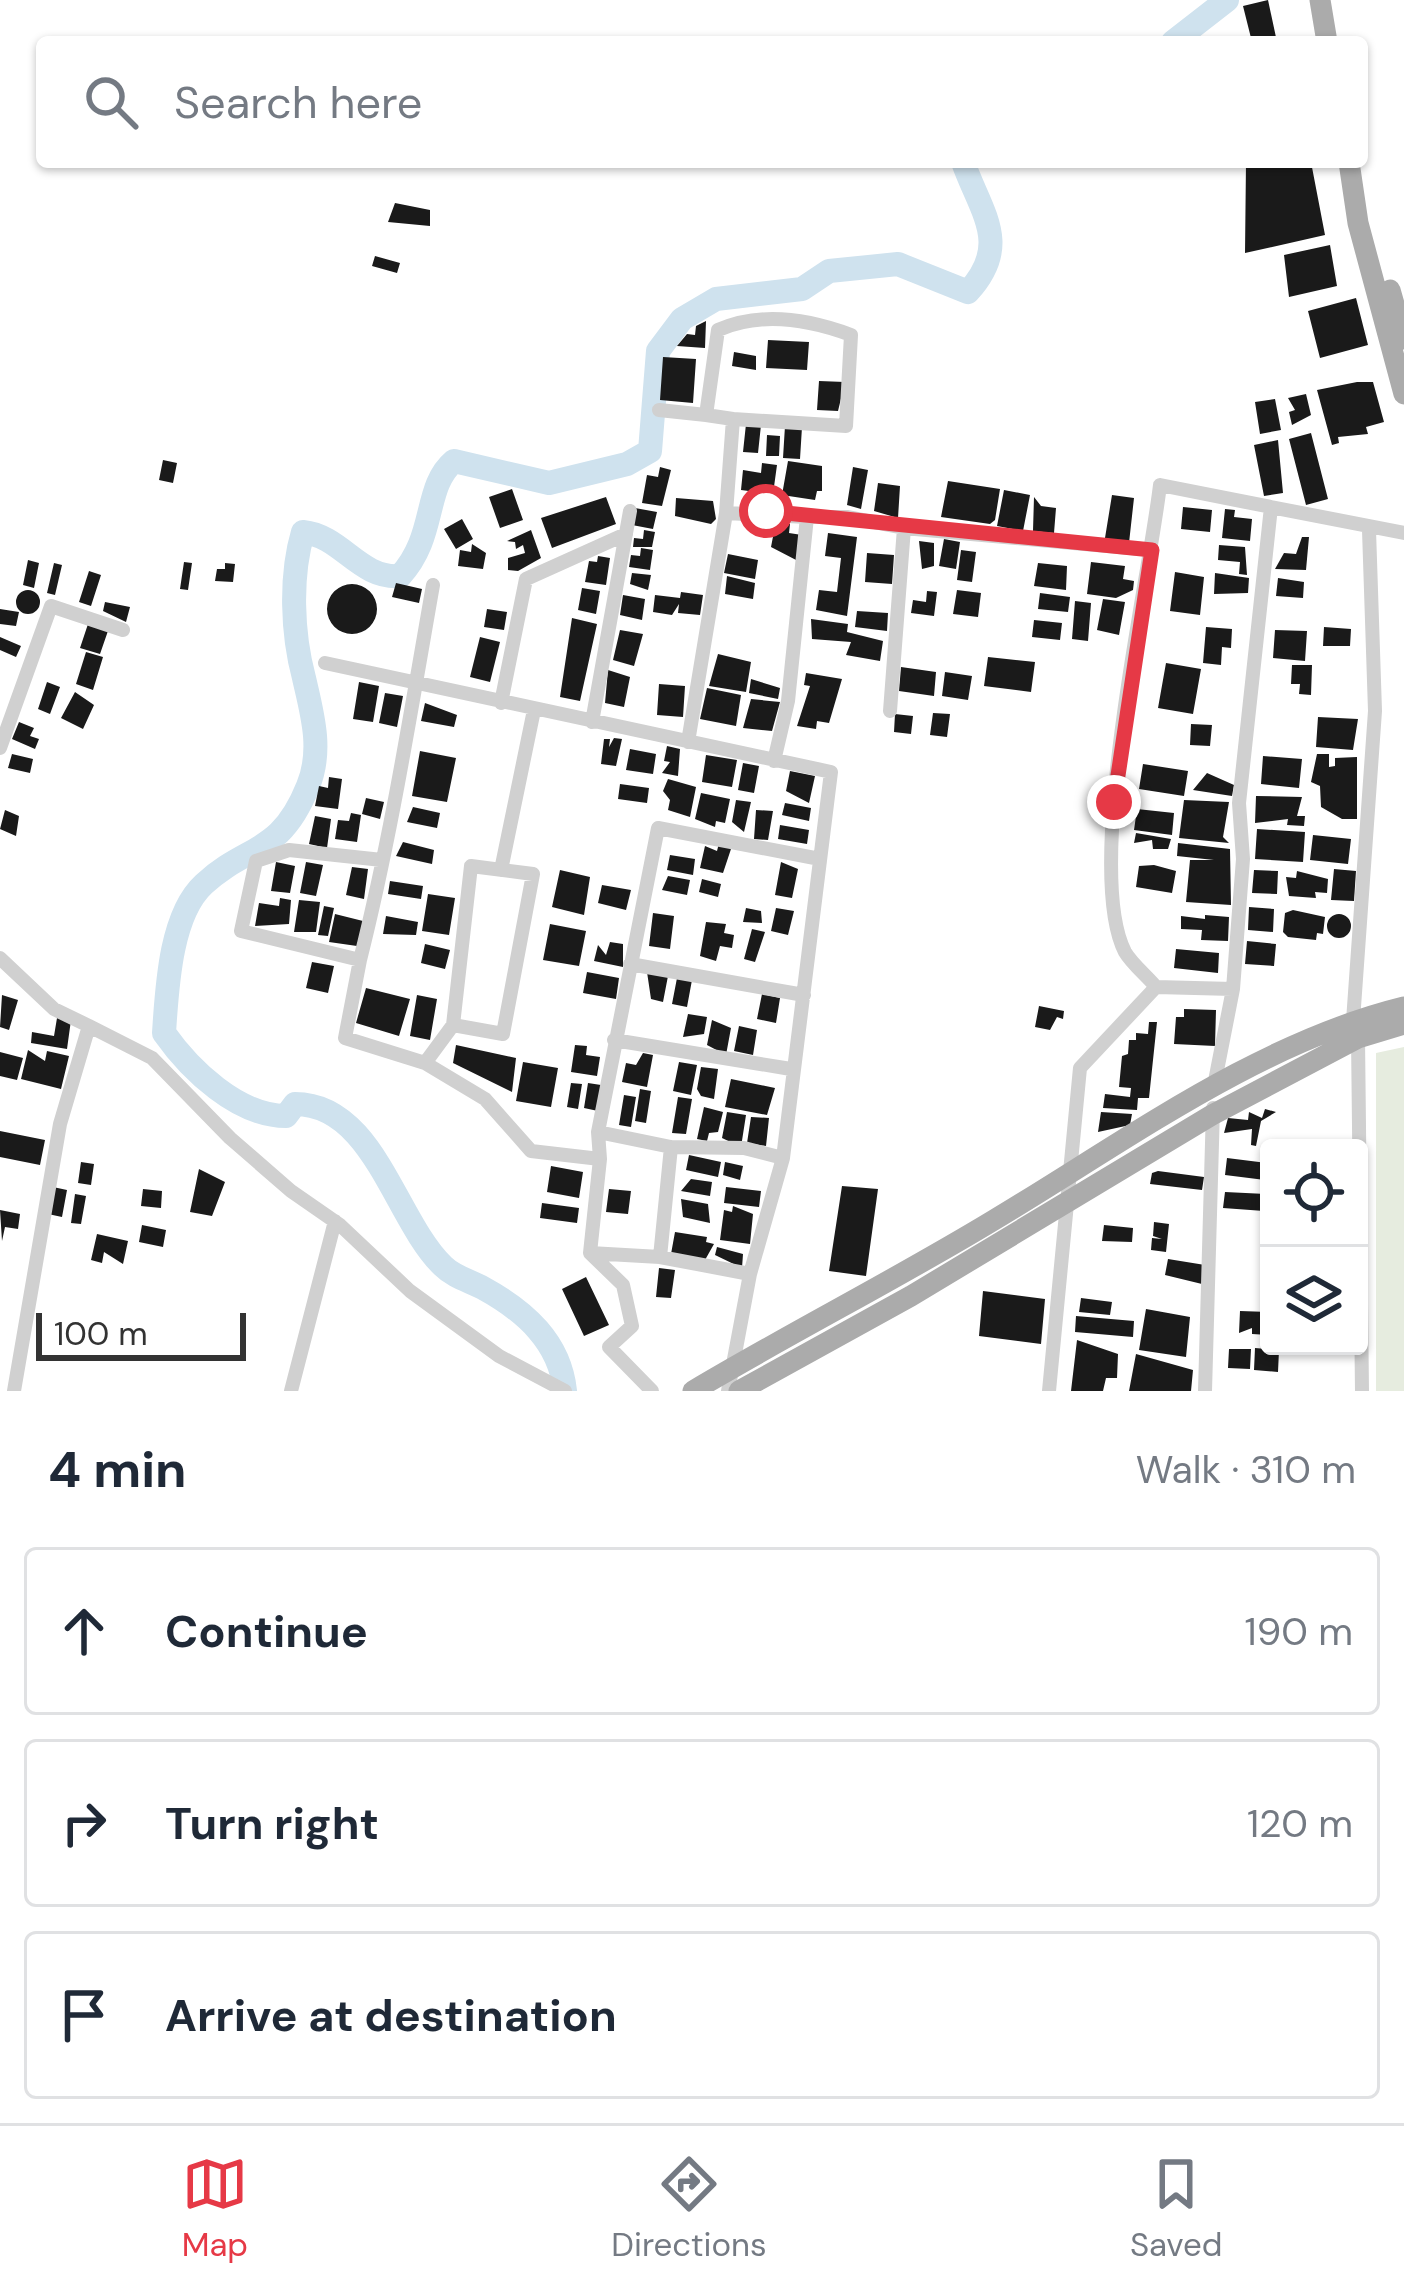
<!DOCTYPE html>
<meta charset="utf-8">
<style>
:root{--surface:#fff;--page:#f6f6f7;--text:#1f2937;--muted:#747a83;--line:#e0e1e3;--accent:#e63946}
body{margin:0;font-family:"DM Sans",sans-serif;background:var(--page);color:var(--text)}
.controls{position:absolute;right:36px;bottom:36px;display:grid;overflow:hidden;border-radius:12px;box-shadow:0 3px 9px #0004}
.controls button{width:108px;height:108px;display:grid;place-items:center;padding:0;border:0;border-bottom:3px solid var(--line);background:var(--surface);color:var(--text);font:60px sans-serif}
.scale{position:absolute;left:36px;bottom:30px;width:210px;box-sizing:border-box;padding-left:12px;border:6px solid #333;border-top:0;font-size:33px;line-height:42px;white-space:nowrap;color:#333;-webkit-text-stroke:9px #fff;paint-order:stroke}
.stop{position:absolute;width:36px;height:36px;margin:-27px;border:9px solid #e63946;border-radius:50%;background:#fff}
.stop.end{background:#e63946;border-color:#fff;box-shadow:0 3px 12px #0008}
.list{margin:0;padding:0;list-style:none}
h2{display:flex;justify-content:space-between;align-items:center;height:156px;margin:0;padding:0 48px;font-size:51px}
h2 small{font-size:39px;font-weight:400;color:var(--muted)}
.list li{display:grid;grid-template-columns:78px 1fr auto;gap:36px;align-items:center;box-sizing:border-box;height:168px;margin:0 24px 24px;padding:0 24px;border:3px solid var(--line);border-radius:12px}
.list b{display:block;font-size:45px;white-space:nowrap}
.list em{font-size:39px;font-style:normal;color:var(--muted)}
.icon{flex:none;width:66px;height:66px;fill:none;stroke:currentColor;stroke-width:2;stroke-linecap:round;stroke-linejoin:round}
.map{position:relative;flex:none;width:1404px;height:1391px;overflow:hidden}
.search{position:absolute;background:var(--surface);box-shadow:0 3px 9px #0004;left:36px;right:36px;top:36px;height:132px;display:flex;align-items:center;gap:30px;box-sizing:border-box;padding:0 42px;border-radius:12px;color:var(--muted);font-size:45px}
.sheet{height:732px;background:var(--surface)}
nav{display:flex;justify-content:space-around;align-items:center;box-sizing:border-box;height:168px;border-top:3px solid var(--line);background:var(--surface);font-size:33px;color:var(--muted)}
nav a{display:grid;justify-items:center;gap:6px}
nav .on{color:var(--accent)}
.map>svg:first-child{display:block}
</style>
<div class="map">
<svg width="1404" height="1391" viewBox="0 0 1404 1391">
<rect width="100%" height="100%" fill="#fff"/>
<path fill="#e6ecdf" d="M1404 1047V1391H1376V1053Z"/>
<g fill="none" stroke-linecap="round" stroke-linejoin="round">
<path stroke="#cfe2ee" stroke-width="24" d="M1173 42 1227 0
M565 1391C560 1342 525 1311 483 1288 470 1281 454 1277 443 1266 395 1220 374 1104 295 1104L286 1116C238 1116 190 1070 164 1033 167 989 170 915 204 884 247 844 280 856 308 786 323 750 312 713 304 678 292 633 290 576 303 532 342 536 359 579 400 576 437 536 423 487 454 461L549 483 627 464 650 451 658 351 682 319 716 299 802 289 829 271 898 264 968 292C1012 244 981 213 963 162"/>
</g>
<path fill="#1a1a1a" d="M1268 0 1277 42H1252L1243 6Z
M1246 162H1311L1325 235 1245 253Z
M395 203 430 210V226L388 222Z
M1330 245 1337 286 1289 297 1284 255Z
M375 256 400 263 397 273 372 266Z
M1356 298 1368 345 1320 358 1308 311Z
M706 321 705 348 677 346 687 334 695 335 696 326Z
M768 340 809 342 807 370 766 368Z
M734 352 756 356V370L732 366Z
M663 357 696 359 693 403 660 400Z
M819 381 845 382 838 411 817 410Z
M1357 382H1373L1384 422 1366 427 1368 434 1338 437 1339 443 1332 445 1317 390Z
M1306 394 1311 415 1292 425 1289 412 1295 410 1288 398Z
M1275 399 1281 430 1260 434 1255 402Z
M746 424 761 425 758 453 743 452Z
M785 426 802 427 800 459 783 458Z
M1311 433 1328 499 1306 505 1289 439Z
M767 435 780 436 779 456H766Z
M1278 440 1283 493 1264 496 1254 445Z
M163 460 177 463 173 483 159 480Z
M788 461 822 466V491H817L815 500 782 495Z
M762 463 777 465 773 494 741 490 743 470 761 473Z
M660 467 671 470 662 506 642 503 647 475 658 477Z
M853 467 868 470 861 509 847 505Z
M948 481 1000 489 995 520 990 524 941 517Z
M878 483 900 486 898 518 874 511Z
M512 489 523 520 500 528 489 497Z
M1004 490 1030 495 1023 531 997 526Z
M1112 495 1134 498 1129 543 1105 538Z
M606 497 616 524 552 548 541 518Z
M1034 497 1041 506 1056 508 1054 533 1033 531Z
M676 498 713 501 716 519 711 524 675 516Z
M1183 507 1212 510 1210 532 1181 529Z
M635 508 657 512 653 529 632 525Z
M1225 509 1235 510 1234 517 1252 519 1250 541 1222 538Z
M462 519 473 539 456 549 444 529Z
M776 521 790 524 789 533 802 535 798 561 771 547Z
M531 530 541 558 518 571 508 570V558L525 553 523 545 516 549 515 542 507 541Z
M644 530 655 532 652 547H633L634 538 643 539Z
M828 533 857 537 847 616 816 610 819 590 837 592 841 558 825 556Z
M1302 537H1309L1306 570 1275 569 1284 553 1296 554Z
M944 539 960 542 956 569 939 566Z
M919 541 934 543V566L922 569Z
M472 544 486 553 483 569 458 566 460 550 471 552Z
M1219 545 1245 547 1247 575 1239 574 1240 562 1218 560Z
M641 548 653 550 650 570 629 567 631 555 640 556Z
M961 550 976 552 972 582 957 580Z
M867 553 894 555 892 584 865 582Z
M728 554 758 560 755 579 724 573Z
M598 556 610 558 606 585 585 582 589 561 597 562Z
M28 560 39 563 34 588 23 585Z
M184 562 192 563 188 590 180 589Z
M1091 562 1125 566 1123 579 1134 581 1133 590 1116 598 1087 594Z
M54 563 62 565 55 595 47 593Z
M225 563 235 564 233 582 215 581 217 569H225Z
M1038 563 1067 566 1066 590 1034 586Z
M89 571 101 575 91 606 79 602Z
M1175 572 1204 577 1200 615 1170 611Z
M632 573 651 575 648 590 630 584Z
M1215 573 1249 578 1248 593 1214 594Z
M727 576 755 583 753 599 725 594Z
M1278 578 1304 582 1303 598 1276 596Z
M396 583 422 589 419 603 392 597Z
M327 609a25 25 0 1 1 50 0a25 25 0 1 1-50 0Z
M582 588 600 591 596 614 578 610Z
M957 590 981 593 978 617 953 614Z
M16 602a12 12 0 1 1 24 0a12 12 0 1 1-24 0Z
M927 591 937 592 934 616 911 613 913 600 926 602Z
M681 592 703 595 700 615 678 613 679 604 672 615 653 612 655 595 680 598Z
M1040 593 1070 597 1068 612 1038 609Z
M623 595 645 599 642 620 620 615Z
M1103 599 1125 602 1119 635 1097 630Z
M1075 601 1091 603 1088 641 1072 639Z
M105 602 130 607 126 622 103 611Z
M0 609 19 612 16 626 0 624Z
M487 609 507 612 504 630 484 627Z
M857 611 888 613 887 631 855 627Z
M572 618 597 624 580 701 560 697Z
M811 619 848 624 847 632 883 641 880 661 846 655 851 642 812 639Z
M1034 620 1062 623 1060 640 1032 637Z
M89 621 109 628 100 654 80 648Z
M1206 627 1232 629 1231 648 1222 647 1221 665 1203 663Z
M1324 627 1351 629 1350 646H1323Z
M620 630 643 634 634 666 613 660Z
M1275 630 1307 631 1305 661 1273 658Z
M0 637 21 646 16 657 0 650Z
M480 637 500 642 490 682 470 677Z
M86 652 103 657 93 690 76 684Z
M718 654 751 662 746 692 709 686Z
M988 657 1035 662 1031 692 984 686Z
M1166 663 1201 669 1193 714 1158 708Z
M1292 665H1312L1311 695 1299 694 1300 684H1291Z
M901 667 936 672 934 696 899 691Z
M608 670 630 677 624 707 605 703Z
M945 672 972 676 968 700 942 696Z
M806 673 842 679 829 723 817 721 816 729 797 726 810 686 804 685Z
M751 679 780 688 778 699 749 693Z
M47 682 60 687 50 714 38 709Z
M359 682 379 686 373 722 353 719Z
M659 684 685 686 683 717 657 715Z
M707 688 741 695 736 726 700 719Z
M75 692 94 705 83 729 61 718Z
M385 693 403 696 397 727 379 723Z
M751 699 780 702 772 731 743 728Z
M425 703 457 715 454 727 421 721Z
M933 713 950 714 947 737 930 735Z
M895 714 913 716 911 734 894 732Z
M1318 717 1358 719 1353 750 1316 747Z
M19 722 34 728 30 736 39 739 35 749 12 739Z
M1191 724 1212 725 1210 746 1190 745Z
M614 738 622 739 616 766 601 764 604 739H610L609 747Z
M667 746 680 749 678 776 662 773 670 762 664 761Z
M630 749 656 754 653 774 626 770Z
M420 751 456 758 447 802 412 796Z
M12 754 33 759 30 773 8 768Z
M1317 754H1329V767L1335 766V758L1357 757V819H1342L1321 807 1320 786 1311 782Z
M706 755 737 760 732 787 702 782Z
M1263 756 1302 759 1299 788 1261 784Z
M743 763 759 766 754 793 738 790Z
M1143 764 1188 771 1184 796 1139 789Z
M790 771 815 776 809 803 786 791Z
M1207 773 1234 785 1232 796 1193 790Z
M329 777 342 779 338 809 315 806 319 786 328 788Z
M668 779 696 787 690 817 668 810 670 800 663 791Z
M620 784 649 788 647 803 618 799Z
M701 793 730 799 725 823 716 821 715 827 695 819Z
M1256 796 1302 797 1297 816H1305L1304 826 1287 825 1288 819 1255 823Z
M366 798 384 802 380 819 362 814Z
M736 800 751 802 744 832 732 822Z
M1184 800 1229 802 1223 837 1229 843 1179 838Z
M785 803 811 808 809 821 782 815Z
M413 807 440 813 437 828 407 822Z
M1137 809 1174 813 1172 835 1134 830Z
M5 810 19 816 16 836 0 829Z
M756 810 773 811 768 840 754 839Z
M351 813 361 815 357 842 335 839 338 820 349 821Z
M315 816 331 819 327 848 309 844Z
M780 825 809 830 807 844 778 839Z
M1257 829 1305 832 1303 862 1255 859Z
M1136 833 1171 839 1168 849H1153L1152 840 1134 843Z
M1313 835 1351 839 1348 864 1310 860Z
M403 842 434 850 432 864 396 856Z
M719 843 732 846 723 873 700 868 705 846 717 851Z
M1178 843 1230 849 1231 905 1186 902 1190 860H1214L1177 856Z
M670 855 695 859 693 875 667 870Z
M276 862 295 866 290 893 271 891Z
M306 862 323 865 316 896 300 893Z
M781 862 798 869 792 898 775 895Z
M1154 865 1176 871 1172 893 1136 887 1139 866Z
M352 867 368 869 364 899 346 895Z
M1334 869 1356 871 1354 901 1331 900Z
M560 870 590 877 584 915 552 907Z
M1254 870 1278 871 1277 894 1252 893Z
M1297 871 1328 879 1327 893 1315 892 1316 898 1289 896 1286 877 1296 878Z
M668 876 690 880 687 895 662 890Z
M702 879 721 884 718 897 699 892Z
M390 881 423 886 421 899 388 894Z
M602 885 631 890 626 910 598 903Z
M428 894 455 898 449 935 422 931Z
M280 898 291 900 289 924 255 926 259 903 279 906Z
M299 900 320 902 316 932H294Z
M324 906 334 908 328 936 318 935Z
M1249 907 1274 909 1273 932 1248 930Z
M746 908 761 911 762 923 743 922Z
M776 908 794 911 788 935 771 931Z
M1293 910 1325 917 1323 934 1317 933 1316 940 1288 937 1283 932 1285 913Z
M653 913 674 916 670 949 649 946Z
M1327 926a12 12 0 1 1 24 0a12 12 0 1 1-24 0Z
M335 914 363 921 357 946 329 942Z
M1205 915 1229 917 1228 941 1201 940 1202 930 1181 929V916L1205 919Z
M386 916 418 922 416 935 383 934Z
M706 922 726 924 724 933 734 935 732 948 720 946 716 961 700 956Z
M550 924 586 931 579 966 543 960Z
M752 929 765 932 755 962 744 959Z
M1247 941 1276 944 1274 966 1245 964Z
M610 942 623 944V967L594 961 598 945 606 955Z
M425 944 450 950 445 969 421 963Z
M1176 949 1219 953 1218 973 1174 968Z
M312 962 334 966 328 993 306 988Z
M587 972 619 978 616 999 583 993Z
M647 972 668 976 663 1002 651 999Z
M677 978 692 980 687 1007 672 1004Z
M366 988 410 999 399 1036 356 1023Z
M762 994 780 998 776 1023 757 1019Z
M2 995 18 1000 9 1030 0 1027Z
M417 995 437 999 430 1040 410 1036Z
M1039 1006 1064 1011 1063 1019 1057 1017 1050 1030 1035 1027Z
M1184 1009 1216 1010 1215 1046 1174 1044 1176 1017H1184Z
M688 1014 707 1017 704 1034 683 1037Z
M57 1018 71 1020 67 1049 31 1043 32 1032 54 1036Z
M712 1020 731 1028 726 1055 707 1045Z
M1149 1022H1157L1149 1098H1138L1137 1110 1103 1108 1105 1094 1130 1097 1131 1088 1119 1087 1122 1056 1128 1054 1129 1040H1136V1033L1148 1034Z
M739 1026 757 1030 753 1055 734 1051Z
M456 1045 516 1058 512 1092 453 1063Z
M575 1045 587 1046 586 1055 600 1057 597 1076 571 1072Z
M28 1050 45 1061 47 1051 69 1056 61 1089 21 1079Z
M0 1052 23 1058 17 1080 0 1076Z
M643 1053 653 1055 647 1087 622 1082 626 1063 636 1065Z
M523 1062 558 1068 551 1107 516 1101Z
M679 1062 697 1065 691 1095 673 1091Z
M701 1067 718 1069 714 1099 701 1096 697 1089Z
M731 1079 775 1088 767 1115 725 1107Z
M571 1083 582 1084 578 1109 567 1107Z
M588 1083 601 1085 598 1111 584 1108Z
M640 1089 651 1091 646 1123 635 1121Z
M624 1095 636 1097 631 1127 619 1125Z
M678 1097 692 1099 686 1134 672 1133Z
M704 1107 723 1112 718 1132 709 1133 707 1141 697 1139Z
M1265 1109 1276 1112 1261 1121 1256 1146 1251 1145 1252 1129 1224 1133 1228 1118 1248 1120 1249 1112 1262 1118Z
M727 1112 746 1115 741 1147 722 1138Z
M1101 1112 1132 1114 1130 1125 1098 1132Z
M751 1117 769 1118 766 1146 747 1143Z
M0 1131 45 1140 40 1165 0 1157Z
M689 1155 721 1162 718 1177 686 1170Z
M1227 1158 1267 1163 1265 1180 1225 1175Z
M81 1162 94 1164 91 1185 78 1183Z
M725 1162 743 1166 740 1180 723 1175Z
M551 1166 583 1172 579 1198 547 1192Z
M199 1169 225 1182 212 1216 190 1212Z
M1158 1171 1204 1177 1202 1190 1150 1184 1152 1173Z
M691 1179 712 1182 710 1196 681 1191Z
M842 1186 878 1189 866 1276 829 1271Z
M53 1187 67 1190 62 1217 48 1214Z
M726 1187 761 1191 759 1207 724 1203Z
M143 1189 162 1191 161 1208 141 1206Z
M609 1189 631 1191 628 1214 606 1212Z
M1225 1192 1266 1194 1264 1211 1223 1208Z
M75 1194 86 1196 81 1224 71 1223Z
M681 1199 708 1204 710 1223 683 1217Z
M542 1203 579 1208 577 1223 540 1218Z
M733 1206 753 1214 750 1244 720 1240 724 1210 732 1212Z
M0 1210 20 1214 18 1229 5 1227 2 1241Z
M1154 1222 1169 1224 1166 1252 1151 1250 1152 1238 1162 1239 1153 1236Z
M142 1225 166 1230 163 1247 139 1242Z
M1104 1225 1133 1228 1132 1242 1102 1241Z
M675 1232 707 1237 706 1242 714 1244 705 1260 671 1254Z
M97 1234 128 1241 123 1264 104 1252 102 1263 91 1260Z
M717 1247 743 1254 742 1268 715 1255Z
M1168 1259 1205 1265 1202 1284 1165 1275Z
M659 1268 675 1270 671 1298 656 1297Z
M586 1277 609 1325 584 1336 562 1289Z
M983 1291 1045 1299 1041 1344 979 1336Z
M1081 1298 1112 1302 1110 1315 1079 1312Z
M1146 1309 1190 1317 1186 1357 1139 1350Z
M1240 1311 1269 1312V1335L1252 1334V1328L1239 1333Z
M1076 1316 1134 1321 1133 1337 1075 1332Z
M1077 1340 1118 1354 1117 1378H1106L1103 1391H1071Z
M1255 1348 1279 1350 1278 1372 1254 1370Z
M1229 1349H1251L1250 1369 1228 1368Z
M1136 1354 1193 1370 1191 1391H1129Z"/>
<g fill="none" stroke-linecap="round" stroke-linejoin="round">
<path stroke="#d0d0d0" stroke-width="14" d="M659 410 706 415
M726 513 807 517
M325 663 831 772 783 1158 750 1274 728 1391
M501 703 526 579 626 534
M890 711 904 528
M592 722 630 511
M688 742 726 513 733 419 846 426 851 335C808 319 761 311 718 330L706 415 733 419
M0 748 51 606 123 630
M774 761 788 701 807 517H848L904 528 1152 550
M382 860 289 850 256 861 241 931 360 960C391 837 411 710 433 585
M501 870 534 710
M0 958 54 1009 89 1026
M360 960 345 1038 425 1063
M630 964 804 995
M1156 987C1147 976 1132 964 1125 952 1083 870 1148 587 1160 485L1271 507
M1353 1021 1375 711 1369 530
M453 1025 503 1034 533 874 471 866 453 1025 425 1063 485 1099 531 1151 600 1159 590 1253 623 1285 632 1326 609 1347 652 1391
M1358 1038 1362 1391
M614 1040 791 1069
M1214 1086 1233 989 1243 859 1239 803 1271 507 1404 533
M598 1132 671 1147 744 1148 783 1158
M600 1159 598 1132 658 828 820 859
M590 1253 660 1257 750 1274
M660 1257 671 1147
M14 1391 60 1124 89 1026 152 1058 230 1138 291 1191 340 1225 410 1291 499 1356 565 1391
M291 1391 335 1221
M1049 1391 1080 1068 1156 987 1233 989
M1205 1391 1213 1108"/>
<path stroke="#ababab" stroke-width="21" d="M1320 0 1327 42
M1349 162 1358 223 1404 394
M1390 290 1404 339
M693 1391C792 1332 895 1280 994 1220 1123 1143 1257 1043 1404 1007
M739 1391 911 1296 1212 1115 1358 1038 1404 1024"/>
</g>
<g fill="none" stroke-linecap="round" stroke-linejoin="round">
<path stroke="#e63946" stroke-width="15" d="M766 511 1152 550 1114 802"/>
</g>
</svg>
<div class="controls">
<button><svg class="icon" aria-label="locate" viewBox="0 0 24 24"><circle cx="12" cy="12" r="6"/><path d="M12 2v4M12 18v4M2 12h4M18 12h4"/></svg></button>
<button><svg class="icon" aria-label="layers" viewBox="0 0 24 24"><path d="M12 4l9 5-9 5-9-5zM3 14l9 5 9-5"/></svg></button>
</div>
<div class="scale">100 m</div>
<div class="stop" style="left:766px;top:511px"></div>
<div class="stop end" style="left:1114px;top:802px"></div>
<div class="search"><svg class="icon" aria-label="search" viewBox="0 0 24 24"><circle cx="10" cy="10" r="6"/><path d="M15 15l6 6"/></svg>Search here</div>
</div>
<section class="sheet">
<h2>4 min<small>Walk · 310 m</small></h2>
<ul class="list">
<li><svg class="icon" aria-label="ahead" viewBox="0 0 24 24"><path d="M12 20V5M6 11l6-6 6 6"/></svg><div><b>Continue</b></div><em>190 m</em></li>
<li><svg class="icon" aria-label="right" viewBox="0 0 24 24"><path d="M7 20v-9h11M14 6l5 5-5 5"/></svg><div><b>Turn right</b></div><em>120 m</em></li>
<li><svg class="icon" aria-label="arrive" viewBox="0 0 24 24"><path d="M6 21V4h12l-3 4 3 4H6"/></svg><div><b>Arrive at destination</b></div></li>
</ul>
</section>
<nav>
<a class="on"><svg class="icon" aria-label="map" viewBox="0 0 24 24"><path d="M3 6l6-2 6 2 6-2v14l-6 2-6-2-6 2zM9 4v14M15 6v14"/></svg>Map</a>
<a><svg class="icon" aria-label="directions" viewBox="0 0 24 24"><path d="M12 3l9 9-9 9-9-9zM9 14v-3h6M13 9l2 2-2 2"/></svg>Directions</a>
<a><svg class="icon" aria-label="saved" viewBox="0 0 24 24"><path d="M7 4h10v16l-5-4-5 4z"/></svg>Saved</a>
</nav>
